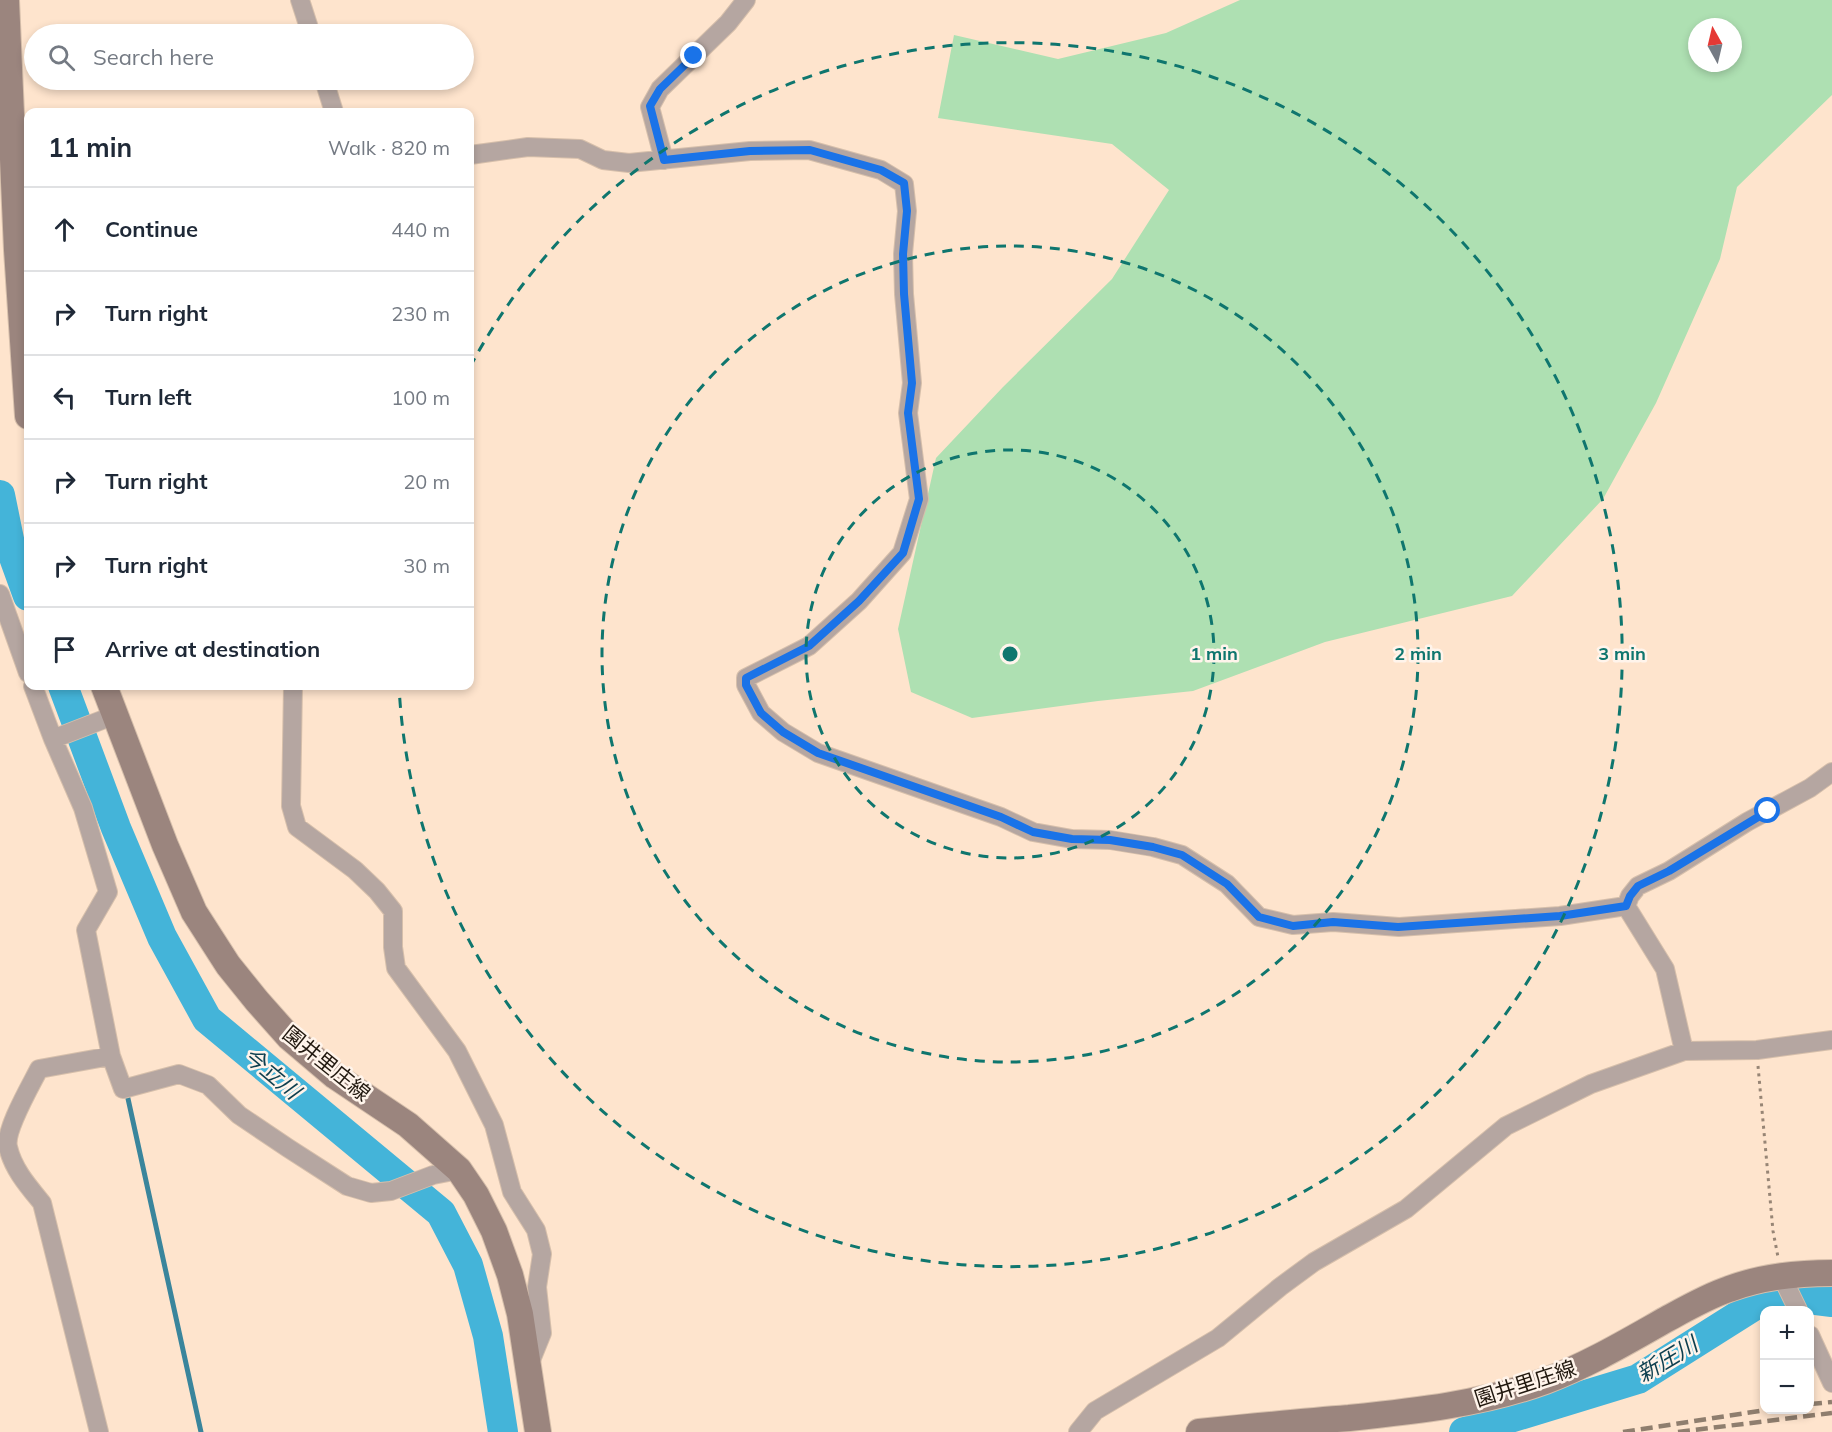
<!DOCTYPE html>
<meta charset="utf-8">
<style>
:root{--surface:#fff;--page:#f2f2f3;--text:#1f2937;--muted:#747a83;--line:#e0e1e3}
body{margin:0;font-family:Mulish,"Noto Sans JP",sans-serif;background:var(--page);color:var(--text)}
.controls{position:absolute;right:18px;bottom:18px;display:grid;overflow:hidden;border-radius:12px;box-shadow:0 3px 9px #0003}
.controls button{width:54px;height:54px;display:grid;place-items:center;padding:0;border:0;border-bottom:2px solid var(--line);background:var(--surface);color:var(--text);font:30px sans-serif}
.compass{position:absolute;left:1688px;top:18px;width:54px;height:54px;border-radius:50%;background:var(--surface);box-shadow:0 3px 9px #0003;rotate:352deg}
.stop{position:absolute;width:18px;height:18px;margin:-14px;border:4px solid #1a73e8;border-radius:50%;background:#fff}
.stop.end{background:#1a73e8;border-color:#fff;box-shadow:0 2px 6px #0008}
.list{margin:0;padding:0;list-style:none}
h2{display:flex;justify-content:space-between;align-items:center;height:78px;margin:0;padding:0 24px;font-size:26px}
h2 small{font-size:20px;font-weight:400;color:var(--muted)}
.list li{display:grid;grid-template-columns:39px 1fr auto;gap:18px;align-items:center;box-sizing:border-box;height:84px;padding:0 24px;border-top:2px solid var(--line)}
.list b{display:block;font-size:22px;white-space:nowrap}
.list em{font-size:20px;font-style:normal;color:var(--muted)}
.icon{flex:none;width:33px;height:33px;fill:none;stroke:currentColor;stroke-width:2;stroke-linecap:round;stroke-linejoin:round}
.map{position:relative;flex:none;width:1832px;height:1432px;overflow:hidden}
.search{position:absolute;background:var(--surface);box-shadow:0 3px 9px #0003;left:24px;top:24px;width:450px;height:66px;display:flex;align-items:center;gap:15px;box-sizing:border-box;padding:0 21px;border-radius:33px;color:var(--muted);font-size:22px}
.panel{position:absolute;background:var(--surface);box-shadow:0 3px 9px #0003;left:24px;top:108px;width:450px;height:582px;border-radius:12px}
.map>svg:first-child{display:block}
</style>
<div class="map">
<svg width="1832" height="1432" viewBox="0 0 1832 1432">
<rect width="100%" height="100%" fill="#fee4cd"/>
<path fill="#aee0b2" fill-rule="evenodd" d="M1240 0H1832V95L1737 187 1720 259 1656 403 1603 499 1512 596 1325 642 1193 691 1098 701 972 718 911 692 898 629 936 458 1003 387 1112 279 1169 190 1112 144 938 118 954 35 1058 59 1166 33ZM1697 27H1733V63H1697Z"/>
<g fill="none" stroke-linecap="round" stroke-linejoin="round">
<path stroke="#3a859c" stroke-width="5" d="M127 1094 201 1432"/>
<path stroke="#44b4d9" stroke-width="30" d="M0 495 11 549 28 596
M63 686 116 828 162 937 207 1019 441 1213 468 1265 488 1336 503 1432
M1464 1432 1638 1379 1760 1302 1800 1298 1832 1302"/>
<defs>
<path id="street" d="M300 0 311 34
M324 80 334 112
M470 155 528 147 580 149 603 160 629 163 750 151 809 150 881 170 904 184 907 211 903 254 904 294 912 383 908 413 919 499 902 553 859 601 809 646 746 678V685L761 713 783 732 818 753 1001 817 1033 832 1072 839 1110 840 1153 847 1182 855 1227 884 1259 917 1293 925 1333 922 1399 927 1560 916 1626 906
M664 160 650 107 660 89 728 23 746 0
M0 594 28 673
M33 686 53 739 83 808 108 892 86 930 111 1056 123 1089 179 1074 208 1085 239 1115 288 1148 347 1186 371 1193 391 1191 433 1175 459 1170
M293 686 291 806 297 827 355 870 377 891 393 911V947L396 968 457 1051 494 1125 512 1192 536 1230 542 1254 537 1287 542 1333 529 1365
M53 739 115 715
M1626 906 1630 896 1638 886 1669 871 1747 822 1810 788 1832 772
M1626 906 1665 969 1684 1051
M1782 1277 1798 1310
M1810 1335 1832 1383
M99 1432 42 1203C28 1186 13 1169 8 1147 4 1131 31 1085 39 1069L111 1056
M1078 1432 1095 1411 1218 1338 1280 1287 1314 1262 1406 1209 1506 1126 1591 1084 1684 1051 1757 1050 1832 1040"/>
<path id="secondary" d="M6 0 17 250 28 416
M104 686 165 845 194 912 228 965 257 1001 289 1037 335 1076 408 1125 459 1170 476 1195 494 1231 510 1275 520 1314 538 1432
M1199 1432C1249 1427 1299 1422 1349 1418 1416 1411 1482 1404 1545 1381 1588 1365 1628 1341 1667 1319 1687 1308 1708 1296 1729 1289 1761 1277 1798 1273 1832 1273"/>
</defs>
<use href="#street" stroke="#d6bfab" stroke-width="20"/>
<use href="#secondary" stroke="#d6bfab" stroke-width="28"/>
<path stroke="#978575" stroke-width="3" stroke-dasharray="3 4.5" stroke-linecap="butt" d="M1758 1066 1773 1231 1778 1257"/>
<use href="#street" stroke="#b5a6a1" stroke-width="18"/>
<use href="#secondary" stroke="#9b857e" stroke-width="26"/>
<path stroke="#8f7e6e" stroke-width="4.5" stroke-dasharray="12 6" stroke-linecap="butt" d="M1810 1404 1832 1402
M1623 1432 1766 1410
M1678 1432 1832 1413"/>
</g>
<g fill="none" stroke-linecap="round" stroke-linejoin="round">
<path stroke="#1a73e8" stroke-width="8" d="M694 56 660 89 650 106 664 160 750 151 810 150 881 170 904 183 907 211 903 254 904 294 912 383 908 413 919 499 903 553 859 601 809 646 746 678V685L761 713 783 732 818 753 1001 817 1033 832 1072 839 1110 840 1153 847 1182 855 1227 884 1259 917 1293 926 1333 922 1398 927 1560 916 1626 906 1630 896 1638 886 1669 871 1768 811"/>
</g>
<g fill="none" stroke="#0f766e" stroke-width="3" stroke-dasharray="10 8">
<circle cx="1010" cy="654" r="204"/>
<circle cx="1010" cy="654" r="408"/>
<path d="M470 367A612 612 0 1 1 399 686"/>
</g>
<g text-anchor="middle" dominant-baseline="central" stroke-width="5" stroke-linejoin="round" paint-order="stroke">
<g font-size="21" fill="#21180f" stroke="#fff4eb">
<text transform="translate(327 1063) rotate(39)">園井里庄線</text>
<text transform="translate(1525 1383) rotate(-18)">園井里庄線</text>
</g>
<g font-size="22" font-style="italic" fill="#0e3f4f" stroke="#fff4eb">
<text transform="translate(272 1073) rotate(40)">今立川</text>
<text transform="translate(1667 1359) rotate(-31)">新圧川</text>
</g>
</g>
<circle cx="1010" cy="654" r="9" fill="#0f766e" stroke="#fff4eb" stroke-width="3"/>
<g font-size="18" text-anchor="middle" font-weight="bold" fill="#0f766e" stroke="#fff4eb" stroke-width="5" stroke-linejoin="round" paint-order="stroke">
<text x="1214" y="660">1 min</text>
<text x="1418" y="660">2 min</text>
<text x="1622" y="660">3 min</text>
</g>
</svg>
<div class="controls">
<button>+</button>
<button>−</button>
</div>
<svg class="compass" viewBox="-18 -18 36 36"><path d="M0-13l5 13h-10z" fill="#e53935"/><path d="M0 13l5-13h-10z" fill="#747a83"/></svg>
<div class="stop" style="left:1768px;top:811px"></div>
<div class="stop end" style="left:694px;top:56px"></div>
<div class="search"><svg class="icon" aria-label="search" viewBox="0 0 24 24"><circle cx="10" cy="10" r="6"/><path d="M15 15l6 6"/></svg>Search here</div>
<section class="panel">
<h2>11 min<small>Walk · 820 m</small></h2>
<ul class="list">
<li><svg class="icon" aria-label="ahead" viewBox="0 0 24 24"><path d="M12 20V5M6 11l6-6 6 6"/></svg><div><b>Continue</b></div><em>440 m</em></li>
<li><svg class="icon" aria-label="right" viewBox="0 0 24 24"><path d="M7 20v-9h11M14 6l5 5-5 5"/></svg><div><b>Turn right</b></div><em>230 m</em></li>
<li><svg class="icon" aria-label="left" viewBox="0 0 24 24"><path d="M17 20v-9H6M10 6l-5 5 5 5"/></svg><div><b>Turn left</b></div><em>100 m</em></li>
<li><svg class="icon" aria-label="right" viewBox="0 0 24 24"><path d="M7 20v-9h11M14 6l5 5-5 5"/></svg><div><b>Turn right</b></div><em>20 m</em></li>
<li><svg class="icon" aria-label="right" viewBox="0 0 24 24"><path d="M7 20v-9h11M14 6l5 5-5 5"/></svg><div><b>Turn right</b></div><em>30 m</em></li>
<li><svg class="icon" aria-label="arrive" viewBox="0 0 24 24"><path d="M6 21V4h12l-3 4 3 4H6"/></svg><div><b>Arrive at destination</b></div></li>
</ul>
</section>
</div>
